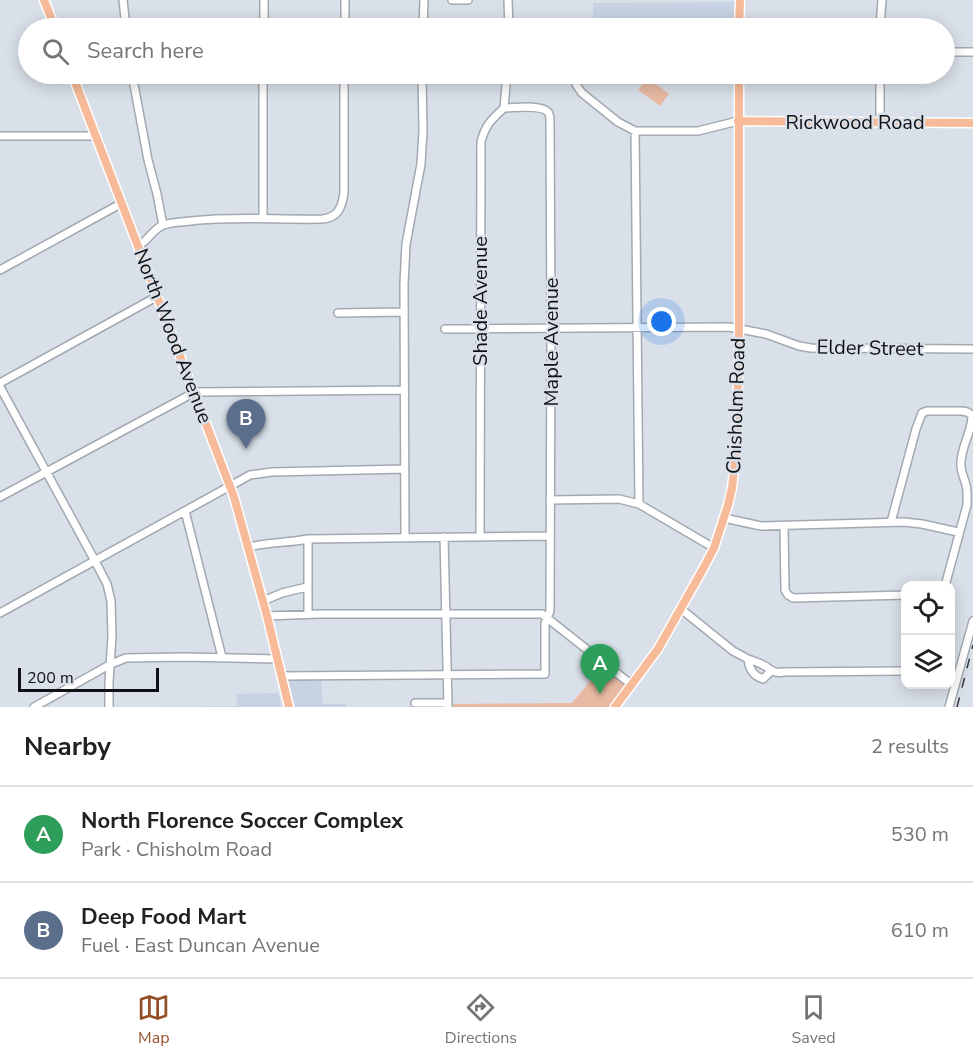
<!DOCTYPE html>
<meta charset="utf-8">
<style>
:root{--surface:#fff;--page:#f2f2f2;--text:#202124;--muted:#757577;--line:#e0e0e0;--accent:#954f27}
body{margin:0;font-family:"Nunito Sans",sans-serif;background:var(--page);color:var(--text)}
.controls{position:absolute;right:18px;bottom:18px;display:grid;overflow:hidden;border-radius:12px;box-shadow:0 3px 15px #0003}
.controls button{width:54px;height:54px;display:grid;place-items:center;padding:0;border:0;border-bottom:2px solid var(--line);background:var(--surface);color:var(--text);font:30px sans-serif}
.scale{position:absolute;left:18px;bottom:15px;width:141px;box-sizing:border-box;padding-left:6px;border:3px solid #0f1215;border-top:0;font-size:16px;line-height:21px;white-space:nowrap;color:#0f1215;-webkit-text-stroke:4px #d9e0e9;paint-order:stroke}
.you{position:absolute;left:662px;top:322px;width:21px;height:21px;margin:-15px;border:4px solid #fff;border-radius:50%;background:#1a73e8;box-shadow:0 0 0 9px #1a73e833}
.badge{display:grid;place-items:center;width:39px;height:39px;border-radius:50%;background:var(--accent);color:#fff;font-size:20px;font-weight:700}
.pin{position:absolute;translate:-50% -50px;filter:drop-shadow(0 2px 3px #0008)}
.pin::after{content:'';position:absolute;top:32px;width:21px;height:18px;background:inherit;clip-path:polygon(0 0,100% 0,50% 100%)}
.list{margin:0;padding:0;list-style:none}
h2{display:flex;justify-content:space-between;align-items:center;height:78px;margin:0;padding:0 24px;font-size:26px}
h2 small{font-size:20px;font-weight:400;color:var(--muted)}
.list li{display:grid;grid-template-columns:39px 1fr auto;gap:18px;align-items:center;box-sizing:border-box;height:96px;padding:0 24px;border-top:2px solid var(--line)}
.list b{display:block;font-size:22px;white-space:nowrap}
.list p{margin:0;font-size:20px;white-space:nowrap;color:var(--muted)}
.list em{font-size:20px;font-style:normal;color:var(--muted)}
.icon{flex:none;width:33px;height:33px;fill:none;stroke:currentColor;stroke-width:2;stroke-linecap:round;stroke-linejoin:round}
.map{position:relative;flex:none;width:973px;height:707px;overflow:hidden}
.search{position:absolute;background:var(--surface);box-shadow:0 3px 15px #0003;left:18px;right:18px;top:18px;height:66px;display:flex;align-items:center;gap:15px;box-sizing:border-box;padding:0 21px;border-radius:33px;color:var(--muted);font-size:22px}
.sheet{height:270px;background:var(--surface)}
nav{display:flex;justify-content:space-around;align-items:center;box-sizing:border-box;height:84px;border-top:2px solid var(--line);background:var(--surface);font-size:16px;color:var(--muted)}
nav a{display:grid;justify-items:center;gap:3px}
nav .on{color:var(--accent)}
.map>svg:first-child{display:block}
</style>
<div class="map">
<svg width="973" height="707" viewBox="0 0 973 707">
<rect width="100%" height="100%" fill="#d9e0e9"/>
<path fill="#c7d3e2" d="M735 2 734 28 593 27V3Z
M288 678H321L323 704H346V707H295Z
M278 693 282 707H161L238 706 236 694Z"/>
<path fill="#e8baa3" d="M648 78 669 94 660 106 638 90Z
M603 665 627 684 609 707H451V704L572 703Z"/>
<g fill="none" stroke-linecap="round" stroke-linejoin="round">
<defs>
<path id="minor" d="M123 0 126 28
M452 0H468
M508 0 509 28
M264 28V0
M345 28V0
M423 28 424 0
M880 28 882 0
M944 52H973
M132 74 148 160 157 194 163 225
M572 74 577 86 582 93 618 122 635 131H698L738 121
M880 74V122
M635 131 639 504
M0 136H96
M263 219V74
M138 246C148 241 152 230 163 225 171 222 182 222 191 221 234 216 278 220 322 219 338 218 342 207 344 193V74
M0 270 122 203
M338 313 404 312
M445 329 729 327 766 334 799 346 811 348 973 349
M0 383 158 296
M0 387 95 561 107 584 111 601 112 636 109 682V707
M0 497 195 392 404 390
M550 500 619 499 639 504 714 548
M185 511 222 657
M724 518 761 526 904 522 922 524 958 532
M891 522 916 429 922 413 927 411H962L967 412 972 415C973 429 961 447 961 462 960 471 964 477 966 485 968 492 967 498 967 505L945 586
M784 526 785 590 788 595 793 598 906 595
M480 536 481 142C485 125 492 119 504 108L507 74
M405 537 404 284 406 244 421 164 423 131 422 74
M444 537 448 707
M308 539V614
M249 547C268 542 288 543 308 539L550 536
M263 601 282 593 307 587
M681 609 733 651 748 659C749 669 753 676 763 679L771 671
M0 613 250 475 272 472 404 469
M267 616 318 614H542L632 685
M748 659C753 661 758 662 763 665 771 669 773 674 783 672L906 671
M281 676 545 674V623L550 611 551 327 550 121C550 118 550 115 548 112 541 104 514 108 504 108
M415 703H448
M34 707 111 664 126 658 184 657 277 659
M949 707 973 621"/>
<path id="major" d="M44 0 55 28
M739 28 740 0
M72 74 234 497 267 616 289 707
M738 121 973 123
M615 707 658 649 703 569 714 548 728 505 732 488 736 454 737 431 739 329V74"/>
</defs>
<use href="#minor" stroke="#a2a9b1" stroke-width="10"/>
<use href="#major" stroke="#fff" stroke-width="11"/>
<use href="#minor" stroke="#fff" stroke-width="7"/>
<use href="#major" stroke="#f7bb9a" stroke-width="8"/>
<path stroke="#32363a" stroke-width="1.5" stroke-dasharray="10 10" stroke-linecap="butt" d="M957 707 973 645"/>
</g>
<g text-anchor="middle" dominant-baseline="central" stroke-width="4.5" stroke-linejoin="round" paint-order="stroke">
<g font-size="20" fill="#0f1215" stroke="#d9e0e9">
<text x="855" y="122">Rickwood Road</text>
<text transform="translate(480 301) rotate(-90)">Shade Avenue</text>
<text transform="translate(173 336) rotate(69)">North Wood Avenue</text>
<text transform="translate(551 342) rotate(-90)">Maple Avenue</text>
<text transform="translate(870 348) rotate(1)">Elder Street</text>
<text transform="translate(736 406) rotate(-88)">Chisholm Road</text>
</g>
</g>
</svg>
<div class="controls">
<button><svg class="icon" aria-label="locate" viewBox="0 0 24 24"><circle cx="12" cy="12" r="6"/><path d="M12 2v4M12 18v4M2 12h4M18 12h4"/></svg></button>
<button><svg class="icon" aria-label="layers" viewBox="0 0 24 24"><path d="M12 4l9 5-9 5-9-5zM3 14l9 5 9-5"/></svg></button>
</div>
<div class="scale">200 m</div>
<div class="you"></div>
<div class="pin badge" style="left:600px;top:694px;background:#2e9e5b">A</div>
<div class="pin badge" style="left:246px;top:449px;background:#5c6f8a">B</div>
<div class="search"><svg class="icon" aria-label="search" viewBox="0 0 24 24"><circle cx="10" cy="10" r="6"/><path d="M15 15l6 6"/></svg>Search here</div>
</div>
<section class="sheet">
<h2>Nearby<small>2 results</small></h2>
<ul class="list">
<li><span class="badge" style="background:#2e9e5b">A</span><div><b>North Florence Soccer Complex</b><p>Park · Chisholm Road</p></div><em>530 m</em></li>
<li><span class="badge" style="background:#5c6f8a">B</span><div><b>Deep Food Mart</b><p>Fuel · East Duncan Avenue</p></div><em>610 m</em></li>
</ul>
</section>
<nav>
<a class="on"><svg class="icon" aria-label="map" viewBox="0 0 24 24"><path d="M3 6l6-2 6 2 6-2v14l-6 2-6-2-6 2zM9 4v14M15 6v14"/></svg>Map</a>
<a><svg class="icon" aria-label="directions" viewBox="0 0 24 24"><path d="M12 3l9 9-9 9-9-9zM9 14v-3h6M13 9l2 2-2 2"/></svg>Directions</a>
<a><svg class="icon" aria-label="saved" viewBox="0 0 24 24"><path d="M7 4h10v16l-5-4-5 4z"/></svg>Saved</a>
</nav>
